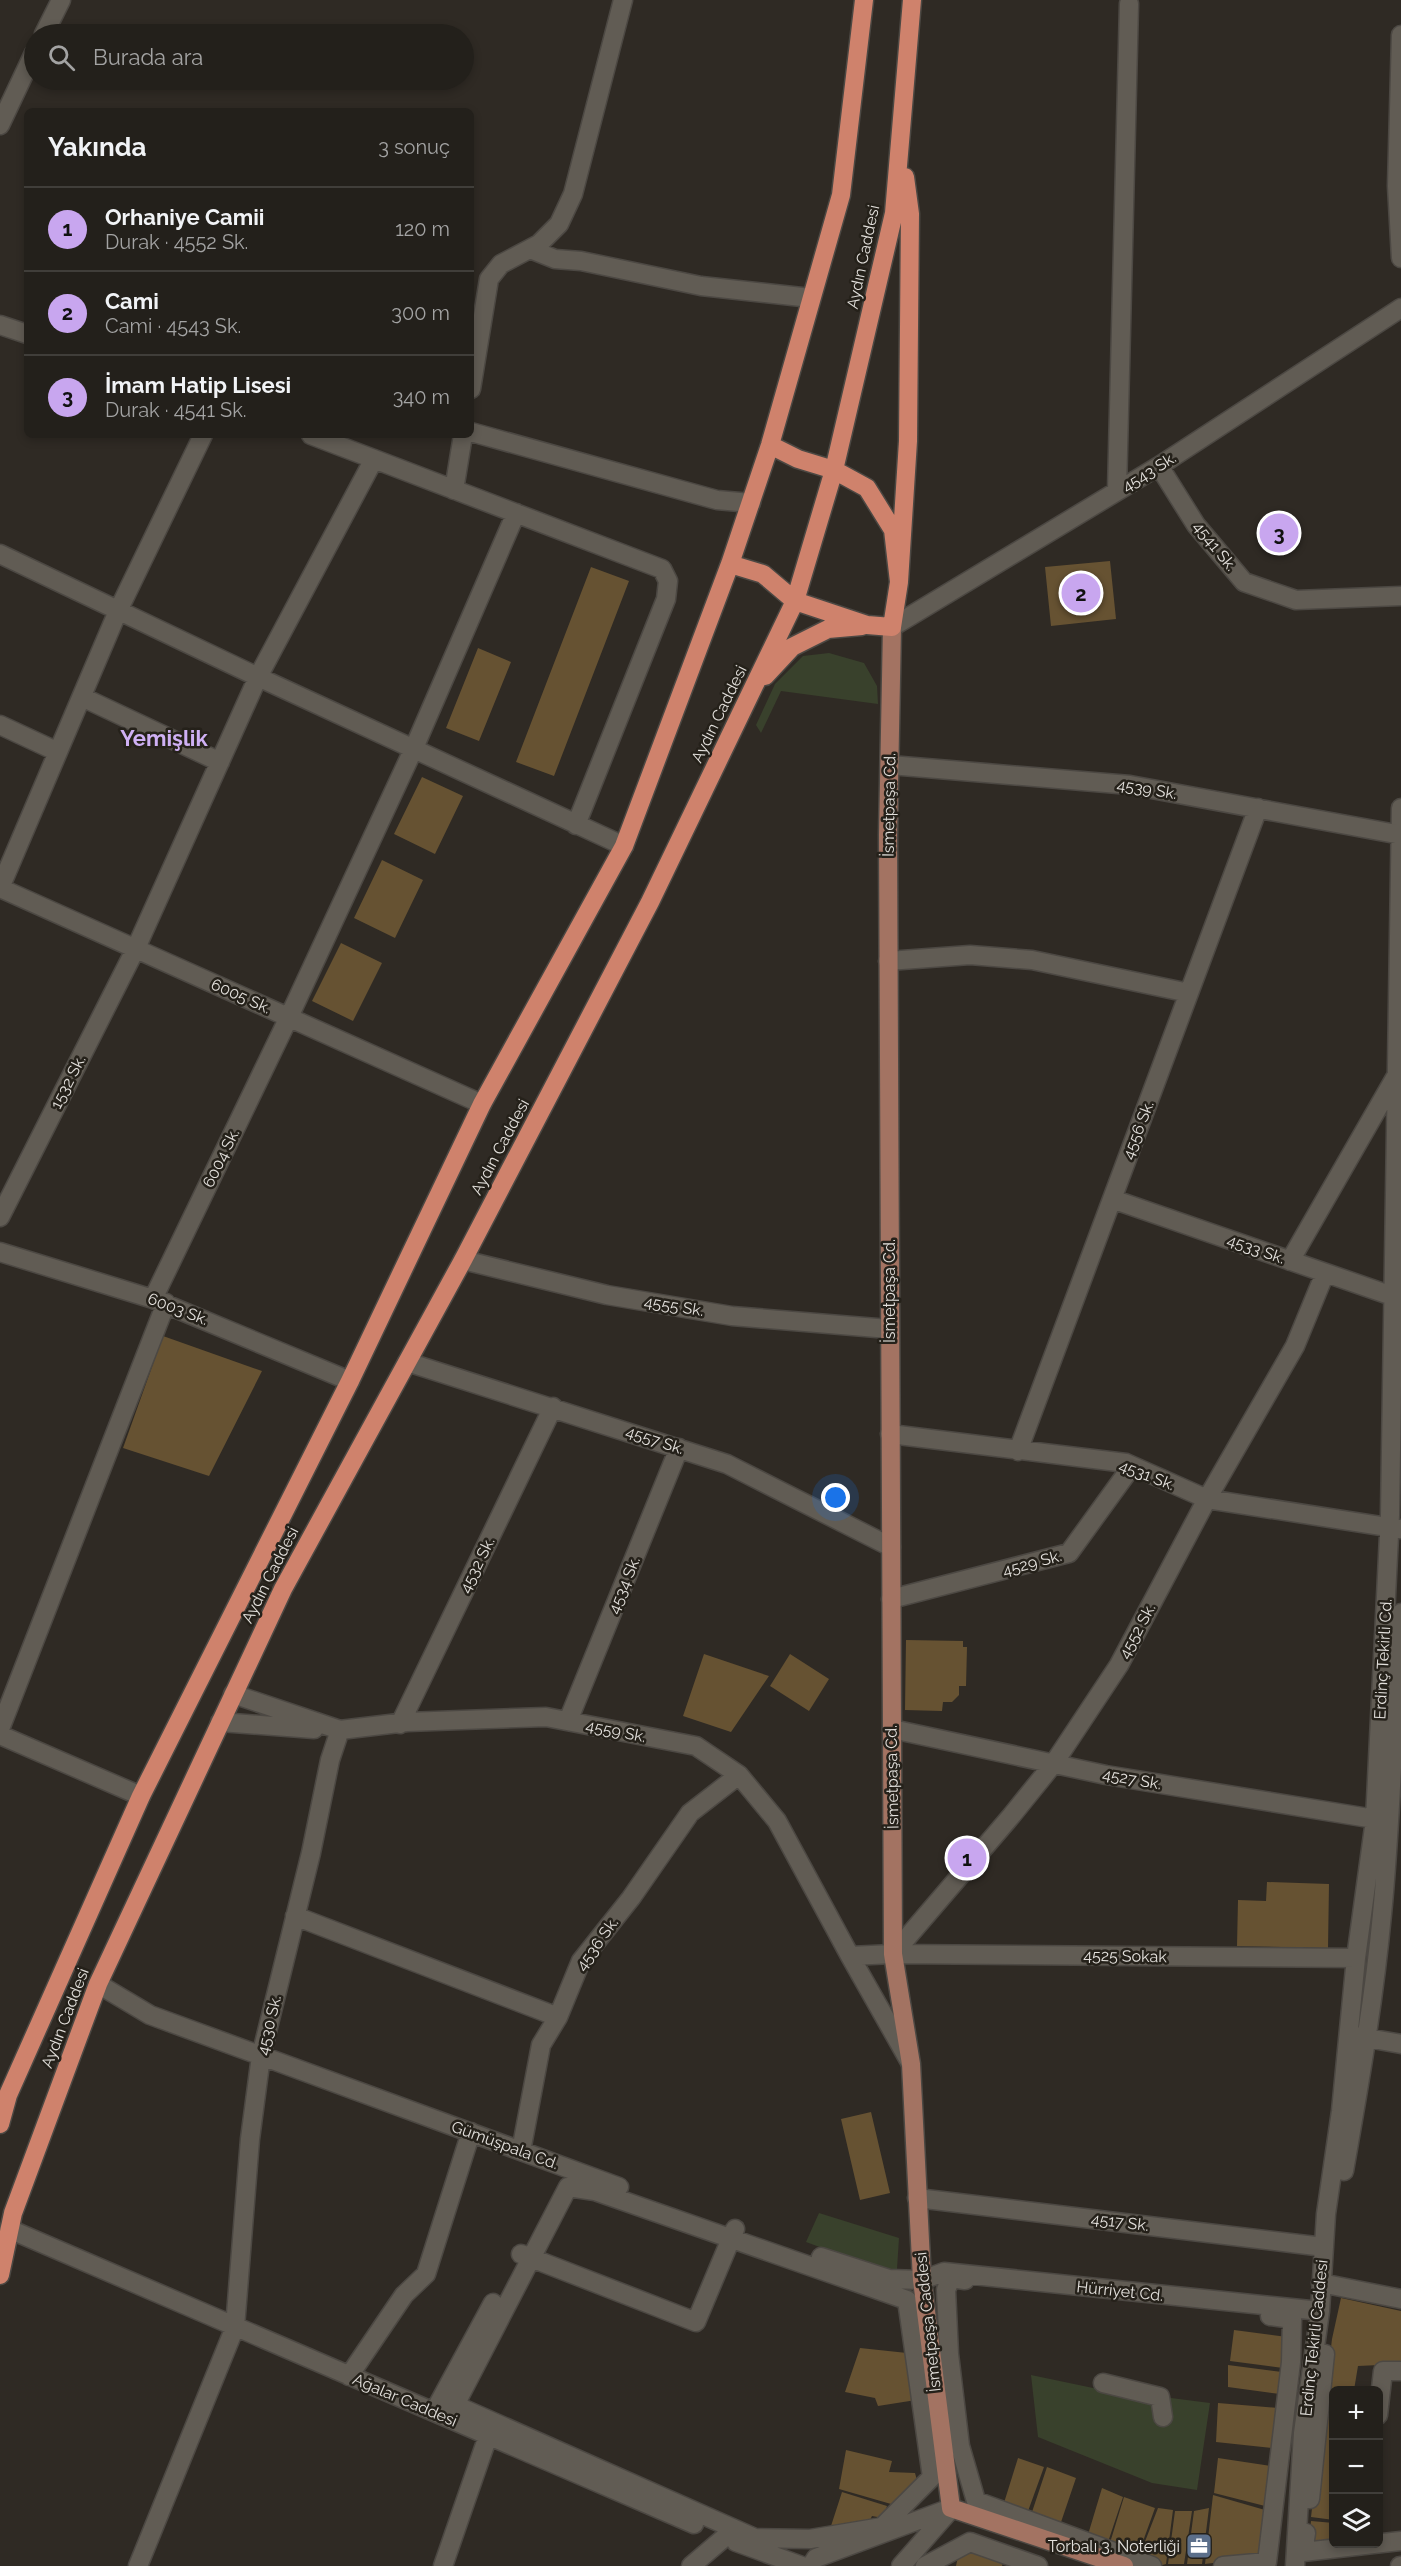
<!DOCTYPE html>
<html lang="tr">
<meta charset="utf-8">
<style>
:root{--surface:#23201b;--page:#2b2824;--text:#f1f3f6;--muted:#a3a3a3;--line:#403e3a;--accent:#c8a6ef}
body{margin:0;font-family:Raleway,sans-serif;background:var(--page);color:var(--text)}
.controls{position:absolute;right:18px;bottom:18px;display:grid;overflow:hidden;border-radius:9px;box-shadow:0 3px 9px #0003}
.controls button{width:54px;height:54px;display:grid;place-items:center;padding:0;border:0;border-bottom:2px solid var(--line);background:var(--surface);color:var(--text);font:30px sans-serif}
.you{position:absolute;left:836px;top:1498px;width:21px;height:21px;margin:-15px;border:4px solid #fff;border-radius:50%;background:#1a73e8;box-shadow:0 0 0 9px #1a73e833}
.badge{display:grid;place-items:center;width:39px;height:39px;border-radius:50%;background:var(--accent);color:#111;font-size:20px;font-weight:700}
.pin{position:absolute;translate:-50% -50%;border:3px solid #fff;box-shadow:0 2px 6px #0006}
.list{margin:0;padding:0;list-style:none}
h2{display:flex;justify-content:space-between;align-items:center;height:78px;margin:0;padding:0 24px;font-size:26px}
h2 small{font-size:20px;font-weight:400;color:var(--muted)}
.list li{display:grid;grid-template-columns:39px 1fr auto;gap:18px;align-items:center;box-sizing:border-box;height:84px;padding:0 24px;border-top:2px solid var(--line)}
.list b{display:block;font-size:22px;white-space:nowrap}
.list p{margin:0;font-size:20px;white-space:nowrap;color:var(--muted)}
.list em{font-size:20px;font-style:normal;color:var(--muted)}
.icon{flex:none;width:33px;height:33px;fill:none;stroke:currentColor;stroke-width:2;stroke-linecap:round;stroke-linejoin:round}
.map{position:relative;flex:none;width:1401px;height:2566px;overflow:hidden}
.search{position:absolute;background:var(--surface);box-shadow:0 3px 9px #0003;left:24px;top:24px;width:450px;height:66px;display:flex;align-items:center;gap:15px;box-sizing:border-box;padding:0 21px;border-radius:33px;color:var(--muted);font-size:22px}
.panel{position:absolute;background:var(--surface);box-shadow:0 3px 9px #0003;left:24px;top:108px;width:450px;height:330px;border-radius:9px}
.map>svg:first-child{display:block}
</style>
<div class="map">
<svg width="1401" height="2566" viewBox="0 0 1401 2566">
<rect width="100%" height="100%" fill="#2f2a24"/>
<path fill="#39412c" d="M829 653 864 663 877 686 878 704 781 691 761 733 756 725 775 684 803 656Z
M819 2213 899 2238 897 2269 885 2271 806 2242Z
M1031 2375 1093 2388 1210 2403 1197 2490 1152 2483 1038 2437Z"/>
<path fill="#665232" d="M1110 561 1116 619 1051 626 1045 567Z
M591 567 629 581 554 776 516 762Z
M478 648 511 662 479 741 446 728Z
M422 777 463 796 435 854 394 834Z
M382 860 423 880 395 938 354 918Z
M341 943 382 963 353 1021 312 1001Z
M163 1336 262 1371 209 1476 123 1448Z
M906 1640 963 1641V1647H967L966 1686H959V1695L952 1702H943L942 1711 905 1710Z
M704 1654 769 1676 731 1732 683 1716Z
M790 1654 829 1679 809 1711 770 1686Z
M1267 1882 1329 1884 1328 1948 1237 1946 1238 1900 1266 1901Z
M871 2112 890 2193 860 2200 841 2119Z
M1341 2298 1401 2311V2364L1358 2366 1354 2390H1334V2520L1311 2517 1332 2339Z
M1234 2330 1287 2337 1283 2368 1230 2361Z
M860 2348 907 2353 916 2400 878 2406 875 2398 845 2392Z
M1228 2365 1282 2372 1280 2394 1228 2387Z
M1218 2403 1278 2408 1272 2448 1216 2442Z
M846 2450 892 2461 889 2472 915 2473 918 2484 898 2506 839 2489Z
M1018 2458 1044 2467 1027 2514 1003 2506Z
M1218 2458 1271 2466 1265 2506 1214 2493Z
M1047 2467 1076 2478 1060 2525 1031 2515Z
M1102 2488 1123 2497 1107 2545 1087 2538Z
M842 2492 887 2506 883 2518 872 2516 867 2526 853 2522 849 2529 831 2526Z
M1213 2495 1265 2510 1261 2557 1205 2564Z
M1124 2497 1155 2508 1137 2558 1109 2546Z
M1158 2508 1173 2510 1166 2564 1159 2566 1139 2557Z
M1209 2508 1202 2564H1187L1194 2511Z
M1175 2511H1192L1184 2564H1168Z
M1311 2521 1334 2523V2545L1308 2547Z
M968 2546 1004 2559 1002 2566H956L959 2552Z"/>
<g fill="none" stroke-linecap="round" stroke-linejoin="round">
<defs>
<path id="minor" d="M44 34 61 0
M1401 35 1397 186 1401 258
M0 125 34 53
M530 249 555 259 581 261 701 286 811 298
M0 325 27 334
M471 389 489 279 501 264 539 244 559 224 573 194 623 0
M471 432 717 500 751 503
M203 435 118 611 0 888 482 1104
M311 435 662 569 668 581 666 599 576 825
M1159 466 1196 525 1244 582 1296 600 1401 596
M454 490 463 435
M1117 491 1129 4
M0 554 258 677 624 846
M892 627 1159 466 1401 308
M82 697 220 762
M0 725 58 752
M890 765 1130 785 1401 835
M888 961 970 955 1032 960 1189 993
M1112 1199 1401 1299
M0 1217 136 948 258 677 374 459
M0 1252 153 1299 350 1381
M463 1260 607 1295 732 1316 889 1329
M1290 1261 1395 1078
M153 1299 289 1017 414 748 516 513
M407 1362 727 1464 891 1547
M890 1434 1126 1463 1207 1499 1401 1529
M1018 1451 1258 808
M891 1599 1069 1553 1132 1466
M233 1694 340 1730 407 1722 546 1717 696 1746 739 1775 777 1821 850 1956 910 2062
M568 1721 679 1448
M220 1722 314 1729
M400 1724 553 1407
M0 1729 166 1303
M892 1729 1106 1775 1387 1821
M0 1735 141 1796
M295 1916 558 2017
M893 1954 1012 1815 1054 1763 1119 1665 1207 1499 1295 1346 1325 1273
M850 1956 893 1954 1356 1958
M98 1984 150 2015 619 2187
M1356 2036 1401 2044
M521 2151 541 2045 558 2017 581 1961 631 1898 690 1813 739 1775
M1344 2171C1359 2086 1374 2000 1382 1914 1392 1814 1393 1713 1401 1613
M568 2187 595 2191 907 2300 932 2477 882 2527 810 2539 755 2538 455 2405Z
M917 2198 1324 2247
M9 2229 694 2524
M521 2254 696 2322 735 2229
M821 2257 889 2279 922 2280 944 2272 1320 2311
M965 2280 951 2278 946 2290 949 2354 960 2446 976 2501 1152 2566
M1321 2283 1401 2299
M349 2376 404 2295 426 2274 471 2132
M1103 2383 1160 2397 1163 2417
M434 2412 493 2303
M1378 2415 1383 2371H1401
M1310 2499 1325 2354
M1306 2533 1303 2552 1401 2541
M736 2542 802 2566
M138 2566 235 2327 250 2139 261 2056 311 1853 330 1760 340 1730
M443 2566 488 2436
M691 2566 725 2537
M811 2566 816 2558 951 2508
M901 2566 950 2510
M925 2566 970 2542 1038 2566
M1223 2566 1267 2562 1291 2362 1292 2319 1270 2316
M1295 2566 1303 2433 1320 2311 1326 2214 1341 2111 1356 1958 1375 1820 1390 1515 1401 808
M1400 2566H1401"/>
<path id="major" d="M892 627 888 835 893 1954 911 2064 922 2280 951 2508 1124 2566"/>
<path id="highway" d="M730 564 763 574 795 601 867 625 892 627 899 582 893 530 867 488 834 470 798 459 770 445
M899 582 908 441 910 214 905 177
M765 676 792 647 828 629 862 626
M0 2124 8 2095 141 1796 350 1381 482 1104 624 846 730 564 770 445 841 195 864 0
M0 2275 13 2213 98 1984 283 1589 463 1260 650 902 795 601 834 470 894 213 912 0"/>
</defs>
<use href="#minor" stroke="#4c4843" stroke-width="21"/>
<use href="#major" stroke="#4c4843" stroke-width="21"/>
<use href="#highway" stroke="#4c4843" stroke-width="21"/>
<use href="#minor" stroke="#615c54" stroke-width="18"/>
<use href="#major" stroke="#a37362" stroke-width="18"/>
<use href="#highway" stroke="#cf826c" stroke-width="18"/>
</g>
<defs>
<symbol id="office-square" viewBox="-11 -11 22 22"><rect x="-9" y="-9" width="18" height="18" rx="4" fill="#5c6f8a" stroke="#25211a"/><path d="M-6-3h4V-5.5h4V-3h4V5H-6ZM-1-4.5V-3h2v-1.5ZM-6 0V1H6V0Z" fill="#fff"/></symbol>
</defs>
<g fill-rule="evenodd">
<use href="#office-square" x="1184" y="2531" width="30" height="30"/>
</g>
<g text-anchor="middle" dominant-baseline="central" stroke-width="5" stroke-linejoin="round" paint-order="stroke">
<g font-size="16" fill="#e3e0dc" stroke="#25211a">
<text transform="translate(863 257) rotate(-78)">Aydın Caddesi</text>
<text transform="translate(1149 472) rotate(-32)">4543 Sk.</text>
<text transform="translate(1215 546) rotate(51)">4541 Sk.</text>
<text transform="translate(719 714) rotate(-64)">Aydın Caddesi</text>
<text transform="translate(1147 789) rotate(9)">4539 Sk.</text>
<text transform="translate(889 805) rotate(-89)">İsmetpaşa Cd.</text>
<text transform="translate(241 996) rotate(24)">6005 Sk.</text>
<text transform="translate(68 1082) rotate(-63)">1532 Sk.</text>
<text transform="translate(1138 1130) rotate(-69)">4556 Sk.</text>
<text transform="translate(500 1147) rotate(-62)">Aydın Caddesi</text>
<text transform="translate(221 1158) rotate(-64)">6004 Sk.</text>
<text transform="translate(1256 1249) rotate(19)">4533 Sk.</text>
<text transform="translate(889 1291) rotate(-90)">İsmetpaşa Cd.</text>
<text transform="translate(674 1306) rotate(9)">4555 Sk.</text>
<text transform="translate(178 1309) rotate(21)">6003 Sk.</text>
<text transform="translate(655 1440) rotate(18)">4557 Sk.</text>
<text transform="translate(1147 1475) rotate(21)">4531 Sk.</text>
<text transform="translate(1032 1563) rotate(-15)">4529 Sk.</text>
<text transform="translate(477 1565) rotate(-64)">4532 Sk.</text>
<text transform="translate(270 1575) rotate(-63)">Aydın Caddesi</text>
<text transform="translate(624 1585) rotate(-68)">4534 Sk.</text>
<text transform="translate(1137 1631) rotate(-62)">4552 Sk.</text>
<text transform="translate(1383 1659) rotate(-87)">Erdinç Tekirli Cd.</text>
<text transform="translate(616 1731) rotate(11)">4559 Sk.</text>
<text transform="translate(892 1777) rotate(-91)">İsmetpaşa Cd.</text>
<text transform="translate(1132 1779) rotate(10)">4527 Sk.</text>
<text transform="translate(597 1944) rotate(-55)">4536 Sk.</text>
<text transform="translate(1125 1956) rotate(1)">4525 Sokak</text>
<text transform="translate(65 2018) rotate(-69)">Aydın Caddesi</text>
<text transform="translate(269 2025) rotate(-77)">4530 Sk.</text>
<text transform="translate(505 2145) rotate(20)">Gümüşpala Cd.</text>
<text transform="translate(1120 2222) rotate(7)">4517 Sk.</text>
<text transform="translate(1120 2291) rotate(6)">Hürriyet Cd.</text>
<text transform="translate(928 2322) rotate(-96)">İsmetpaşa Caddesi</text>
<text transform="translate(1314 2338) rotate(-84)">Erdinç Tekirli Caddesi</text>
<text transform="translate(405 2400) rotate(23)">Ağalar Caddesi</text>
</g>
<g font-size="16" fill="#e3e0dc" stroke="#25211a" text-anchor="end">
<text x="1180" y="2546">Torbalı 3. Noterliği</text>
</g>
<g font-size="22" font-weight="bold" fill="#cfb0f4" stroke="#25211a">
<text x="164" y="738">Yemişlik</text>
</g>
</g>
</svg>
<div class="controls">
<button>+</button>
<button>−</button>
<button><svg class="icon" aria-label="layers" viewBox="0 0 24 24"><path d="M12 4l9 5-9 5-9-5zM3 14l9 5 9-5"/></svg></button>
</div>
<div class="you"></div>
<div class="pin badge" style="left:967px;top:1858px">1</div>
<div class="pin badge" style="left:1081px;top:593px">2</div>
<div class="pin badge" style="left:1279px;top:533px">3</div>
<div class="search"><svg class="icon" aria-label="search" viewBox="0 0 24 24"><circle cx="10" cy="10" r="6"/><path d="M15 15l6 6"/></svg>Burada ara</div>
<section class="panel">
<h2>Yakında<small>3 sonuç</small></h2>
<ul class="list">
<li><span class="badge">1</span><div><b>Orhaniye Camii</b><p>Durak · 4552 Sk.</p></div><em>120 m</em></li>
<li><span class="badge">2</span><div><b>Cami</b><p>Cami · 4543 Sk.</p></div><em>300 m</em></li>
<li><span class="badge">3</span><div><b>İmam Hatip Lisesi</b><p>Durak · 4541 Sk.</p></div><em>340 m</em></li>
</ul>
</section>
</div>
